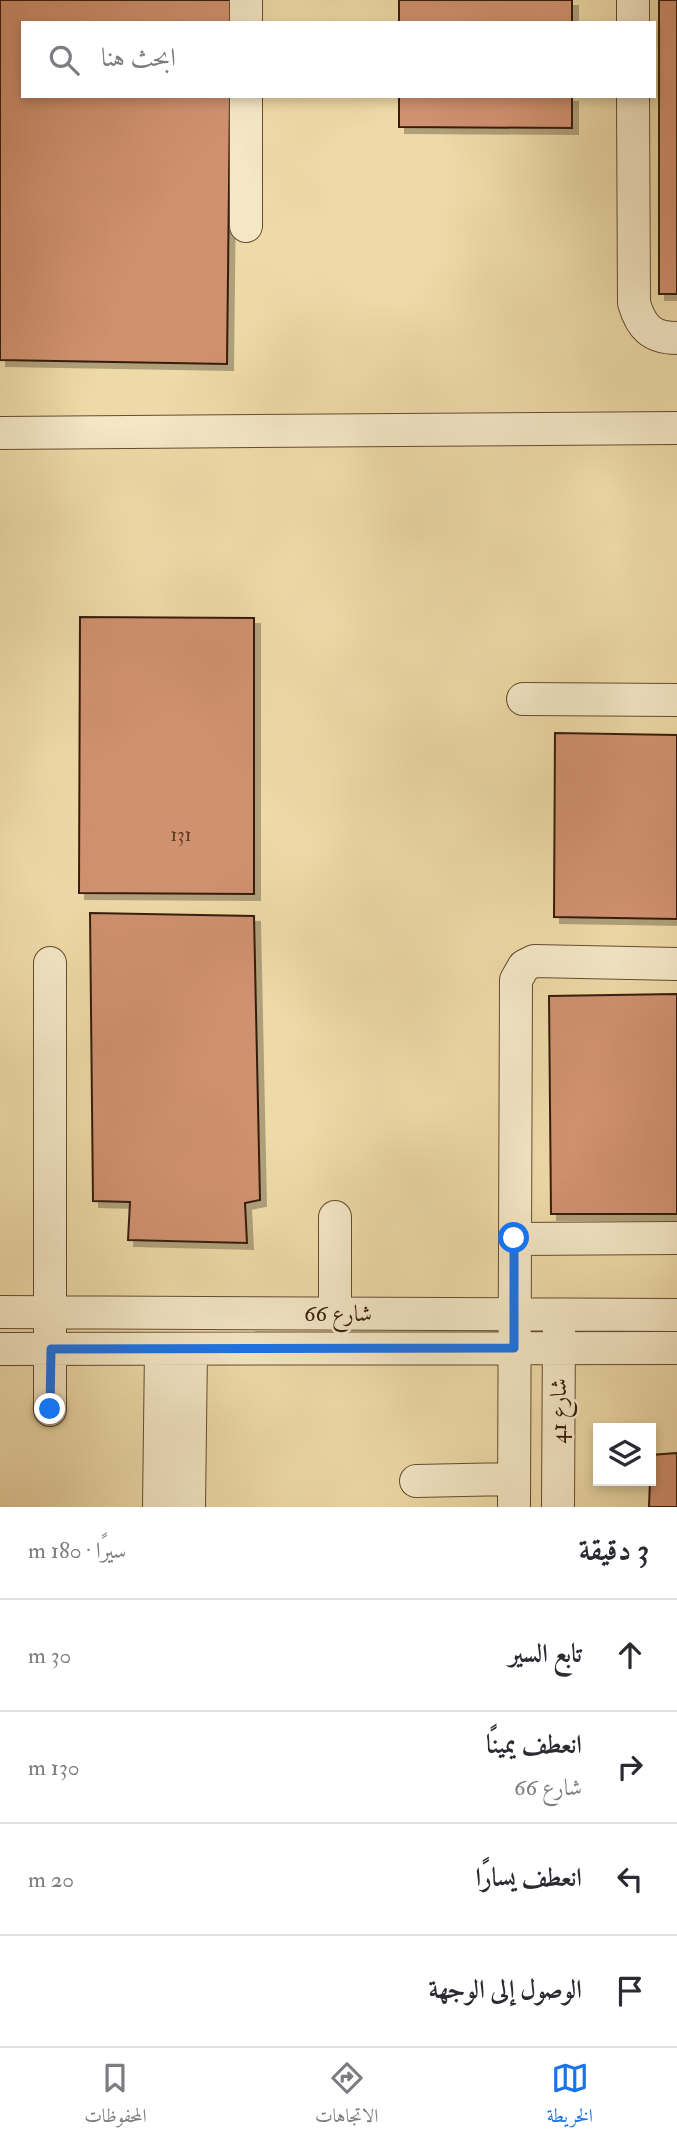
<!DOCTYPE html>
<html lang="ar">
<meta charset="utf-8">
<style>
:root{--surface:#fff;--page:#f2f2f3;--text:#2b2b33;--muted:#7c7c81;--line:#e1e1e2;--accent:#1a73e8}
body{margin:0;font-family:"IM FELL Double Pica",Amiri,serif;background:var(--page);color:var(--text);direction:rtl}
.controls{position:absolute;right:21px;bottom:21px;display:grid;overflow:hidden;border-radius:0px;box-shadow:0 4px 10px #0003}
.controls button{width:63px;height:63px;display:grid;place-items:center;padding:0;border:0;border-bottom:2px solid var(--line);background:var(--surface);color:var(--text);font:35px sans-serif}
.stop{position:absolute;width:21px;height:21px;margin:-16px;border:5px solid #1a73e8;border-radius:50%;background:#fff}
.stop.end{background:#1a73e8;border-color:#fff;box-shadow:0 2px 7px #0008}
.list{margin:0;padding:0;list-style:none}
h2{display:flex;justify-content:space-between;align-items:center;height:91px;margin:0;padding:0 28px;font-size:30px}
h2 small{font-size:23px;font-weight:400;color:var(--muted)}
.list li{display:grid;grid-template-columns:46px 1fr auto;gap:21px;align-items:center;box-sizing:border-box;height:112px;padding:0 28px;border-top:2px solid var(--line)}
.list b{display:block;font-size:26px;white-space:nowrap}
.list p{margin:0;font-size:23px;white-space:nowrap;color:var(--muted)}
.list em{font-size:23px;font-style:normal;color:var(--muted)}
.icon{flex:none;width:38px;height:38px;fill:none;stroke:currentColor;stroke-width:2;stroke-linecap:round;stroke-linejoin:round}
.map{position:relative;flex:none;width:677px;height:1507px;overflow:hidden;direction:ltr}
.search{position:absolute;background:var(--surface);box-shadow:0 4px 10px #0003;left:21px;right:21px;top:21px;height:77px;display:flex;align-items:center;gap:18px;box-sizing:border-box;padding:0 24px;border-radius:0px;color:var(--muted);font-size:26px}
.sheet{height:539px;background:var(--surface)}
nav{display:flex;justify-content:space-around;align-items:center;box-sizing:border-box;height:98px;border-top:2px solid var(--line);background:var(--surface);font-size:19px;color:var(--muted)}
nav a{display:grid;justify-items:center;gap:4px}
nav .on{color:var(--accent)}
.map>svg:first-child{display:block}
</style>
<div class="map">
<svg width="677" height="1507" viewBox="0 0 677 1507">
<defs>
<filter id="shadow"><feDropShadow dx="6" dy="6" stdDeviation="0" flood-color="#0004"/></filter>
</defs>
<rect width="100%" height="100%" fill="#eedaa8"/>
<filter id="stains"><feTurbulence type="fractalNoise" baseFrequency=".00286" numOctaves="4"/><feColorMatrix values="0 0 0 0 .2 0 0 0 0 .09 0 0 0 0 .02 0 0 0 .5 -.17"/></filter>
<radialGradient id="worn" r=".72"><stop offset=".6" stop-color="#630" stop-opacity="0"/><stop offset="1" stop-color="#630" stop-opacity=".3"/></radialGradient>
<path fill="#d09170" stroke="#361d09" stroke-width="2" filter="url(#shadow)" d="M0 0H231V23H23V96H230L227 364 0 360Z
M399 0H572V23H399Z
M659 0H677V294H659Z
M399 96H572V128L399 127Z
M80 617 254 618V894L79 893Z
M555 733 677 735V919L554 917Z
M90 913 254 916 260 1200 245 1203 247 1243 128 1240 130 1202 93 1201Z
M677 994V1214H551L549 996Z
M677 1453V1507H649L651 1455Z"/>
<g fill="none" stroke-linecap="round" stroke-linejoin="round">
<defs>
<path id="minor" d="M246 0V23
M633 0V23
M246 96V226
M633 96 634 303C641 327 651 338 677 338
M0 433 677 428
M523 699 677 700
M50 963V1410
M335 1217V1313
M515 1239 677 1238
M0 1312 677 1315
M0 1349 677 1348
M416 1481 514 1479
M159 1507 161 1349
M189 1507 191 1349
M514 1507 516 980 524 966 534 961 677 964
M558 1507 559 1326"/>
</defs>
<use href="#minor" stroke="#644c31" stroke-width="34"/>
<use href="#minor" stroke="#f4e7c6" stroke-width="32"/>
</g>
<g fill="none" stroke-linecap="round" stroke-linejoin="round">
<path stroke="#1a73e8" stroke-width="9" d="M50 1409 51 1349 514 1348V1238"/>
</g>
<g text-anchor="middle" dominant-baseline="central" stroke-width="5" stroke-linejoin="round" paint-order="stroke">
<g font-size="19" fill="#5c3a23">
<text x="181" y="835">131</text>
</g>
<g font-size="23" fill="#361d09" stroke="#f4e7c6">
<text x="338" y="1313">شارع 66</text>
<text transform="translate(558 1411) rotate(-90)">شارع 41</text>
</g>
</g>
<rect width="100%" height="100%" filter="url(#stains)"/>
<rect width="100%" height="100%" fill="url(#worn)"/>
</svg>
<div class="controls">
<button><svg class="icon" aria-label="layers" viewBox="0 0 24 24"><path d="M12 4l9 5-9 5-9-5zM3 14l9 5 9-5"/></svg></button>
</div>
<div class="stop" style="left:514px;top:1238px"></div>
<div class="stop end" style="left:50px;top:1409px"></div>
<div class="search"><svg class="icon" aria-label="search" viewBox="0 0 24 24"><circle cx="10" cy="10" r="6"/><path d="M15 15l6 6"/></svg>ابحث هنا</div>
</div>
<section class="sheet">
<h2>3 دقيقة<small>سيرًا · 180 m</small></h2>
<ul class="list">
<li><svg class="icon" aria-label="ahead" viewBox="0 0 24 24"><path d="M12 20V5M6 11l6-6 6 6"/></svg><div><b>تابع السير</b></div><em>30 m</em></li>
<li><svg class="icon" aria-label="right" viewBox="0 0 24 24"><path d="M7 20v-9h11M14 6l5 5-5 5"/></svg><div><b>انعطف يمينًا</b><p>شارع 66</p></div><em>130 m</em></li>
<li><svg class="icon" aria-label="left" viewBox="0 0 24 24"><path d="M17 20v-9H6M10 6l-5 5 5 5"/></svg><div><b>انعطف يسارًا</b></div><em>20 m</em></li>
<li><svg class="icon" aria-label="arrive" viewBox="0 0 24 24"><path d="M6 21V4h12l-3 4 3 4H6"/></svg><div><b>الوصول إلى الوجهة</b></div></li>
</ul>
</section>
<nav>
<a class="on"><svg class="icon" aria-label="map" viewBox="0 0 24 24"><path d="M3 6l6-2 6 2 6-2v14l-6 2-6-2-6 2zM9 4v14M15 6v14"/></svg>الخريطة</a>
<a><svg class="icon" aria-label="directions" viewBox="0 0 24 24"><path d="M12 3l9 9-9 9-9-9zM9 14v-3h6M13 9l2 2-2 2"/></svg>الاتجاهات</a>
<a><svg class="icon" aria-label="saved" viewBox="0 0 24 24"><path d="M7 4h10v16l-5-4-5 4z"/></svg>المحفوظات</a>
</nav>
